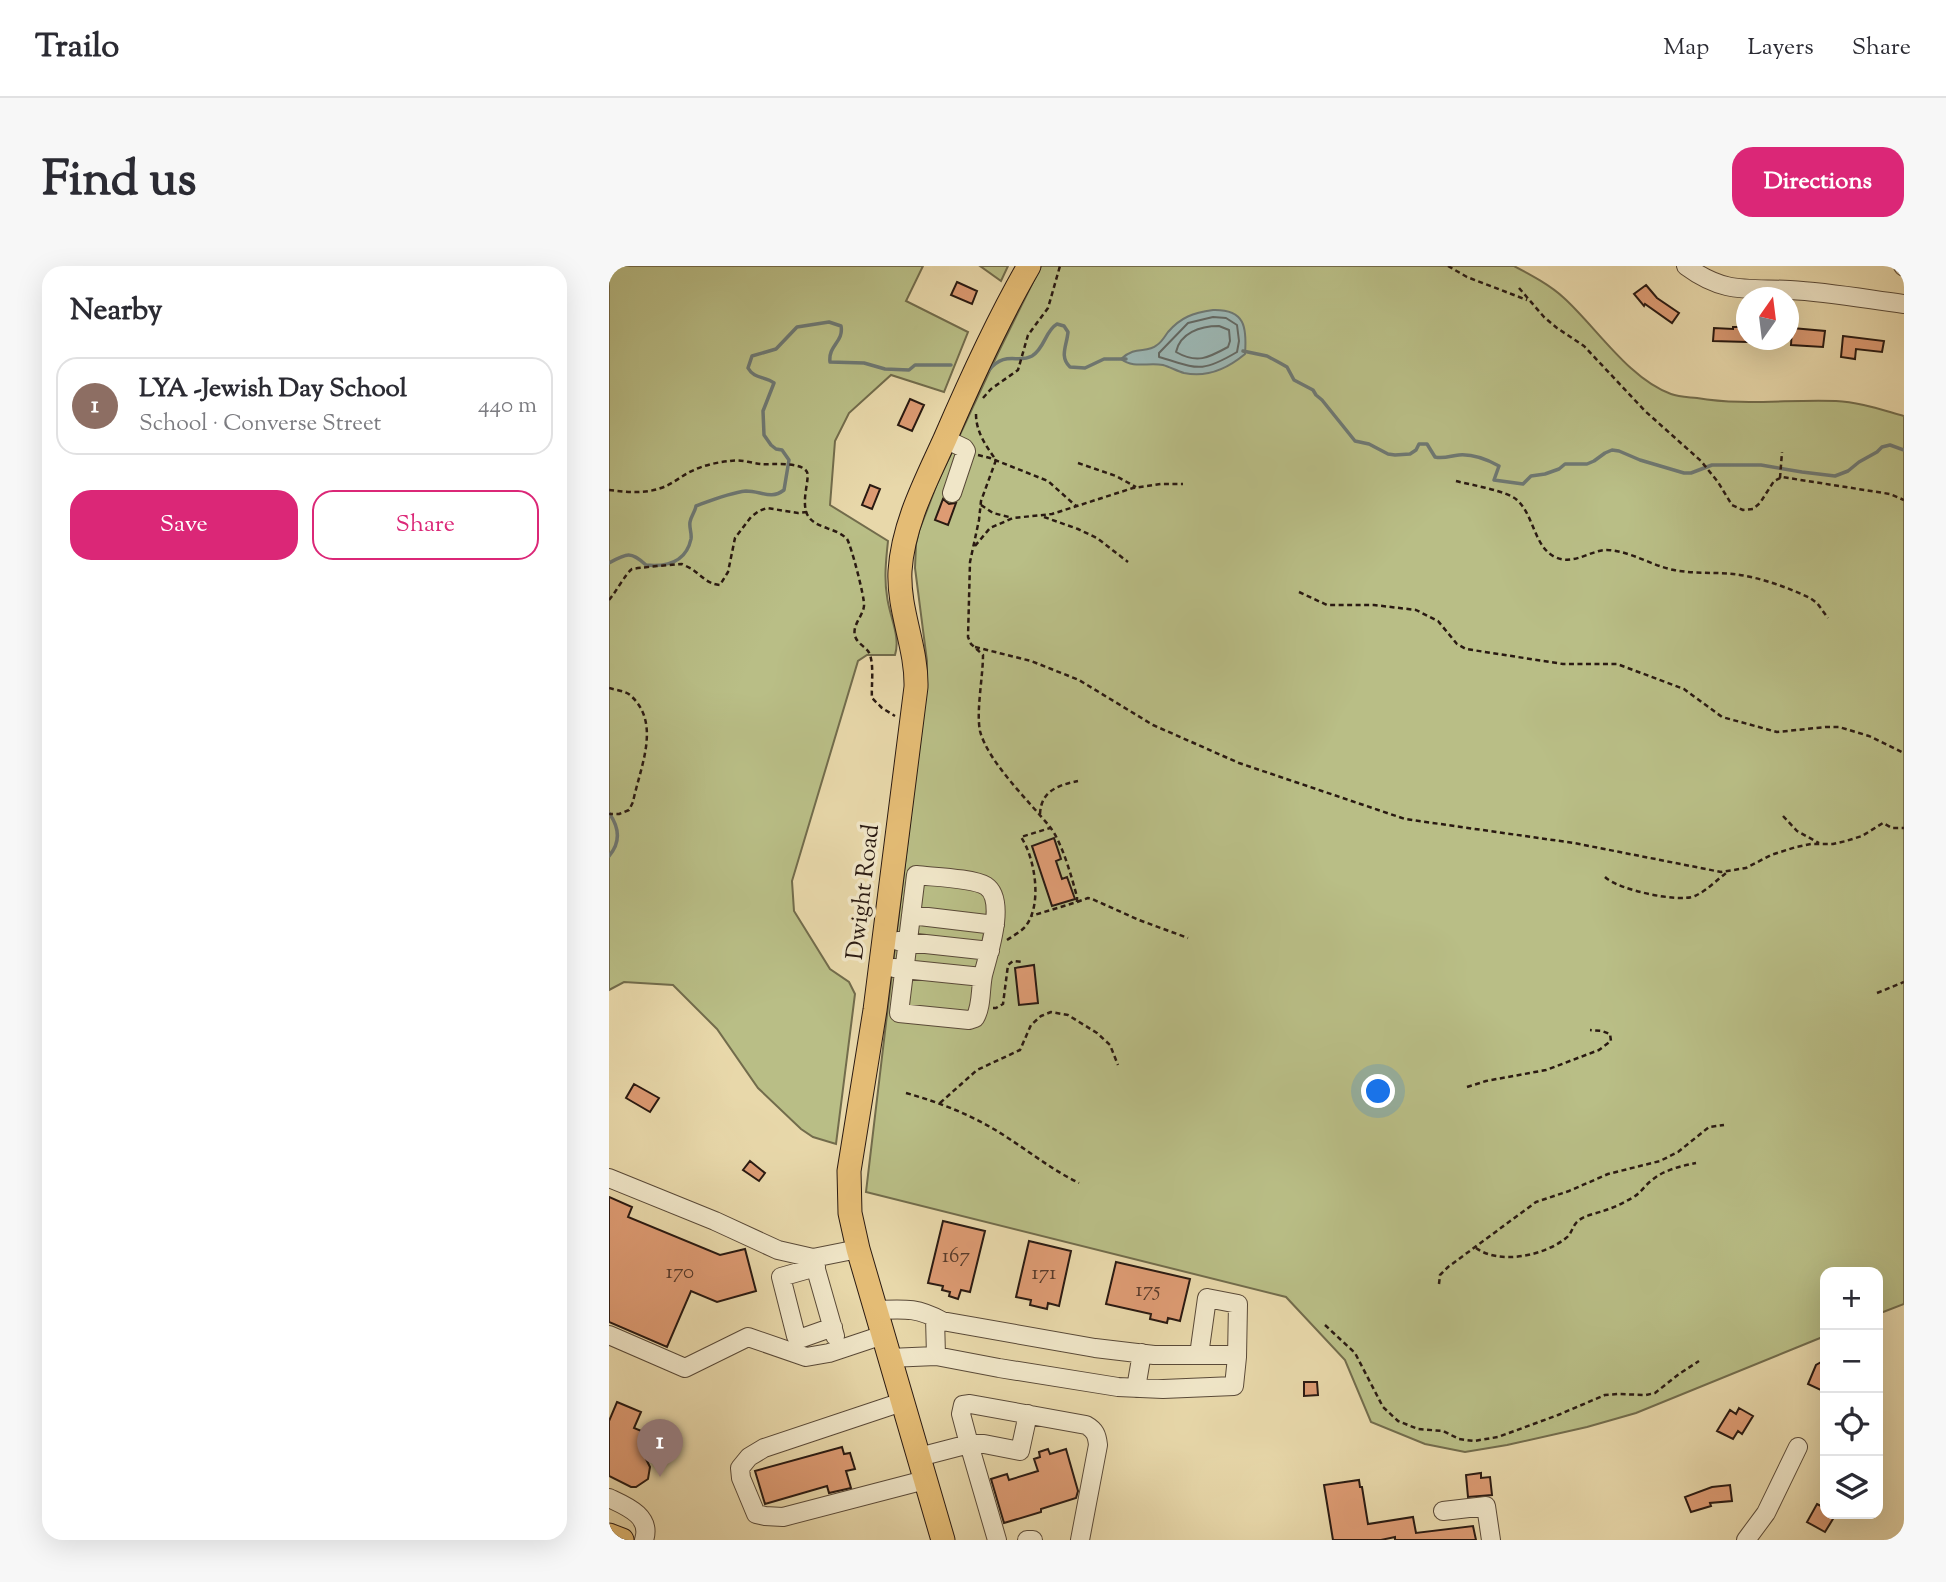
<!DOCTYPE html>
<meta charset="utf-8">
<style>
:root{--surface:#fff;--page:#f7f7f7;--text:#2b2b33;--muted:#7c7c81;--line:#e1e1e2;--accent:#db2777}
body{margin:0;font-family:"Sorts Mill Goudy",serif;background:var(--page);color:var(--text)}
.controls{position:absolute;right:21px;bottom:21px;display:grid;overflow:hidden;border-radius:14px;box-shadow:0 7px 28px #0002}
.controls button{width:63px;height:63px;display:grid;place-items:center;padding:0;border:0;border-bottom:2px solid var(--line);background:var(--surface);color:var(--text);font:35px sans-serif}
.compass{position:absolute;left:1127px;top:21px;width:63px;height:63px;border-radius:50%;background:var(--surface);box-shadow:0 7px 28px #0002;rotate:14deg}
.you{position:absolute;left:770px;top:826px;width:24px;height:24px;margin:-18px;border:5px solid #fff;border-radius:50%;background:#1a73e8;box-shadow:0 0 0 10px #1a73e833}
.badge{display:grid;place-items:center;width:46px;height:46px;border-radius:50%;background:var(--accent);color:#fff;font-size:23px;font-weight:700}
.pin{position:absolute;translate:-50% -58px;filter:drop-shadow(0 2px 4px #0008)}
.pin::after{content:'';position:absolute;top:37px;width:24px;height:21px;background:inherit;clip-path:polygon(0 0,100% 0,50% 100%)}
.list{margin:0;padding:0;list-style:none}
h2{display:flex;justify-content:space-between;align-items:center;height:91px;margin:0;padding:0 28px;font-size:30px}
h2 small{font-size:23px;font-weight:400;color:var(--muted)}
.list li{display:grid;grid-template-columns:46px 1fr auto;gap:21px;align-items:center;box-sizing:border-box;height:98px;margin:0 14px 14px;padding:0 14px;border:2px solid var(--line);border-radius:21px}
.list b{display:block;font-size:26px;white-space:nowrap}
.list p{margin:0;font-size:23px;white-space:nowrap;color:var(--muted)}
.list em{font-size:23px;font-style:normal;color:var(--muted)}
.actions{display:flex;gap:14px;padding:21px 28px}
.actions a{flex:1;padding:16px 0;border:2px solid var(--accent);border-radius:21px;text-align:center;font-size:24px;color:var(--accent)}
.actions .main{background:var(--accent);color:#fff}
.icon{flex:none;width:38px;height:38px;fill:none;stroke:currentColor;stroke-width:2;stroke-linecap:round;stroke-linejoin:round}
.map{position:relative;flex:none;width:1295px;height:1274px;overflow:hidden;border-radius:21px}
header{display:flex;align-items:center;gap:42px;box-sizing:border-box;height:98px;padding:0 35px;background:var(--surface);border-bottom:2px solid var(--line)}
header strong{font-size:33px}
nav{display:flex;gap:38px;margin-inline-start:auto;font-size:24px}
.intro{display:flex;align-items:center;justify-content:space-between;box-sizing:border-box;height:168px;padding:0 42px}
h1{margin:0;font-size:49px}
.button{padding:18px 32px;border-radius:21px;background:var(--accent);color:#fff;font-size:24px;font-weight:700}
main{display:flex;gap:42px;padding:0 42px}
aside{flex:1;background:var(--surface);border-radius:21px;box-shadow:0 7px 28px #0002}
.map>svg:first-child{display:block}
</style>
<header>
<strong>Trailo</strong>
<nav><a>Map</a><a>Layers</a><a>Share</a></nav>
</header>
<div class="intro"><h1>Find us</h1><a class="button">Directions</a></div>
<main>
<aside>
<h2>Nearby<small></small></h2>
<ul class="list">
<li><span class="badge" style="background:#8d6e63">1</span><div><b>LYA -Jewish Day School</b><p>School · Converse Street</p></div><em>440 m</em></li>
</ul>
<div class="actions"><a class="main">Save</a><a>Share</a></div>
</aside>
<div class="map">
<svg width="1295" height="1274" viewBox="0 0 1295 1274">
<rect width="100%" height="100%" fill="#e8d8aa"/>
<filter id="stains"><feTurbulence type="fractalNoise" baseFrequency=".00286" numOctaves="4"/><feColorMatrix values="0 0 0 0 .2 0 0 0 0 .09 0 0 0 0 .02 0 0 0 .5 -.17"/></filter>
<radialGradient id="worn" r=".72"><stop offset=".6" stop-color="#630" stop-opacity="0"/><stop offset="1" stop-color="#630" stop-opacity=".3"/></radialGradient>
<path fill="#b9be86" stroke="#726c4c" stroke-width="2" d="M0 0H314L297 35 359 66 335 126 282 109 240 147 226 175 221 239 279 275C277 294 275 312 278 330 280 350 292 370 286 389H258L249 395 183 615 185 645 221 703 240 716 246 728 227 878 204 871 192 863 149 822 108 763 64 719 15 716 0 724Z
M371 0H399L392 15Z
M432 0H905C922 9 941 19 955 32 987 61 1020 113 1062 128 1070 131 1079 131 1088 132 1134 140 1181 133 1227 135 1250 136 1273 144 1295 150V1038L1269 1048V1006H1216V1070L1027 1147 978 1161 898 1179 856 1186 816 1178 762 1156 736 1094 677 1031 257 926 318 411V395L306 302 307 278 310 265 328 218 389 87Z"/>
<path fill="#9cb7b4" stroke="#6e7873" stroke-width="2" d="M604 44C636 43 638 61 636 88 618 103 598 112 575 107 568 105 561 101 554 99 539 96 525 103 512 93 527 79 537 88 548 79 553 76 556 70 559 66 572 51 584 47 604 44Z"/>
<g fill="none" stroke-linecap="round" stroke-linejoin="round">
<path stroke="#636863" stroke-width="2" d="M604 51 617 52 628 59 630 75 628 86C591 108 588 102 550 91V87L579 57Z
M610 60 620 64 621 75 619 81C599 92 588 98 567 86 571 67 591 60 610 60Z"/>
<path stroke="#6e7873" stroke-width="3.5" d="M634 85 658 90 671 97 678 101 685 114 704 124 707 129 713 134 746 175 760 178 779 188 786 189 801 188 807 184 810 178H818L826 191C835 193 841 190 850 189 863 188 879 194 890 200L885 214 914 218 922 210 936 208 950 203 956 198H978L985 195 996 187 1003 184 1010 185 1031 194 1075 207H1082L1103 199H1152L1193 206 1226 210 1239 205 1250 196 1268 186 1273 181 1281 179 1295 184
M380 104C397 84 408 98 423 90 436 82 436 65 448 58L455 60 459 66C458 79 450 91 461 101L476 102 495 93H517
M0 297C18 287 22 285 37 299 58 301 77 296 82 273 83 267 80 262 81 256 82 250 86 246 87 240 103 234 120 227 137 225 152 225 162 234 175 224L180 194 173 184 167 183 162 179 155 169 154 145 165 117C156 110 145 113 139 102L143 90 167 83 188 61 220 56 232 60C235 76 219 79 221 96L255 97 276 103 300 104 306 99H342
M0 547C10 561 12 576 0 590"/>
</g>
<path fill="#dd9b73" stroke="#2a1a12" stroke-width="2" d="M348 16 368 25 363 38 342 29Z
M1037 19 1048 32 1070 47 1063 57 1036 38 1035 40 1025 28Z
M1124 61H1138V76L1104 75 1105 62 1124 63Z
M1183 62 1216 65 1214 81 1182 79Z
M1234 70 1275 75 1273 86 1247 83 1246 93 1232 91Z
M301 133 315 139 303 165 289 159Z
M261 219 271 223 263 243 253 239Z
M334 233 340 238 347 237 339 259 326 254Z
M445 572 452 593 447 595 453 613 458 611 466 633 443 640 423 580Z
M425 699 429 737 410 739 406 702Z
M25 818 50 832 41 846 17 832Z
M141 895 156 907 150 915 134 904Z
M0 931 23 941 19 951 111 989 136 983 147 1025 108 1036 82 1025 58 1081 0 1056Z
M334 955 376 965 361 1026 352 1024 349 1033 340 1030 341 1026 333 1024 334 1020 319 1017Z
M420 975 462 985 450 1040 439 1037 438 1043 421 1039 422 1034 407 1031Z
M507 996 581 1013 571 1055 559 1052 558 1057 541 1053 542 1048 497 1038Z
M1216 1094V1126L1199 1118 1207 1099Z
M695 1116H708L709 1129 695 1130Z
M8 1136 32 1146 25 1162 42 1169 45 1175 44 1182 36 1191 41 1201 39 1213 27 1221H22L0 1210V1155Z
M1130 1142 1144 1150 1133 1168 1129 1165 1124 1173 1108 1165 1121 1144 1127 1148Z
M233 1181 235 1188 241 1187 246 1203 237 1205 242 1222 220 1227 218 1220 156 1238 146 1205Z
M439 1183 441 1188 457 1183 469 1225 467 1232 432 1243V1246L395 1257 382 1213 398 1208 400 1214 429 1205 425 1193 431 1191 430 1186Z
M872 1207V1212L881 1211 883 1229 859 1231 857 1209Z
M750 1214 751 1221H753L759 1258 804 1251 807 1267 864 1260 867 1274H786V1271L772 1274H724L715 1219Z
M1121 1219 1123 1235 1101 1237 1102 1240 1082 1246 1076 1231 1103 1221Z
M1208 1238 1216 1242V1248H1227L1216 1266 1198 1256Z"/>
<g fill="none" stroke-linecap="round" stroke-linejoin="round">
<defs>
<path id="minor" d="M1077 0C1115 28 1137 22 1181 24 1219 26 1257 33 1295 38
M1294 0 1295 1
M336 173 355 182 357 185 343 227
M307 609C323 611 364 612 377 620 398 634 379 689 374 709 371 724 373 740 366 752L360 754 290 747Z
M302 649 386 659
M289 675 381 685
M285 702 373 711
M0 912 106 955 169 984 204 992 249 983
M204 993 226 1070
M207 1001 172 1011 187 1070 193 1072 224 1061
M267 1044C295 1043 307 1041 333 1055L486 1082 545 1089H620L628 1091 625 1120 554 1123 509 1121 390 1102 327 1090 280 1092
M326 1052 327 1090
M0 1069 76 1102 139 1071 197 1091 220 1087 274 1069
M590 1089 598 1032 629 1038 628 1091
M527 1122 533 1087
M293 1136 155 1182 140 1191 131 1202 132 1212 147 1248 156 1250 174 1251 316 1214
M419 1148 411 1185 375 1178H360L352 1148 354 1139 361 1138 477 1159C486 1164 488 1169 489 1179L471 1274
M310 1191 360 1178 388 1274
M0 1232C17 1240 43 1250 35 1274
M834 1245 877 1240 882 1274
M418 1274H424
M1137 1274 1157 1247 1189 1181"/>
<path id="major" d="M0 1269 13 1274
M334 1274 249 983 241 947 240 905 266 744 307 421C308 381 289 345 291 305 294 258 317 215 336 173 361 115 388 55 420 0"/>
</defs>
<use href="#minor" stroke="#5a4a38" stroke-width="20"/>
<use href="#major" stroke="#2a1a12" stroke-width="25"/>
<path stroke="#2a1a12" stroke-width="2.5" stroke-dasharray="5 3.5" stroke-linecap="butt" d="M839 0 858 11 918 34
M910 22 935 51 948 62 975 80 1036 145 1092 195 1109 216 1123 239 1134 244 1144 243 1151 237 1165 215 1173 211 1281 228 1295 234
M374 132 382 123 409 104 419 69 439 42 451 0
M367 148C367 166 377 180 387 194L372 235 370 254 361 296 359 371 362 378 374 389C374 411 367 445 371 465 379 496 420 535 441 561 453 576 463 612 468 631V636L422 650
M369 189 381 192 439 215 467 240
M469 197 507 210 527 221
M1171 212 1173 186
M847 215C862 219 899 225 908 234 925 249 925 281 946 291 965 300 981 284 998 284 1022 285 1043 300 1065 304 1085 308 1105 306 1124 308 1150 311 1178 321 1201 332L1208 337 1219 352
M0 224C18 226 35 228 52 222 64 218 73 209 85 204 95 199 110 196 121 195 131 193 142 197 152 198 163 199 192 195 198 206 201 213 192 234 198 248 205 263 227 261 238 273 242 279 256 332 255 340 254 350 243 359 246 370 248 377 255 380 259 385 266 395 262 420 263 432L273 442 286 450
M372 239 384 247 400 251
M435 251 469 263 488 272 519 296
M366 280 381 262 404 252 443 248 524 222 552 218H574
M690 326 718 339H765L807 344 829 355 848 378 857 383 954 398H1008L1075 423 1113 451 1168 466 1217 461H1230L1260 470 1295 487
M0 334C7 326 17 307 23 303 26 302 69 298 73 298 75 299 81 302 83 303 93 310 98 318 111 319L119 306 126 272 142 251 150 245 158 242 189 247 198 246
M366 381 422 395 470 414 544 459 630 497 796 553 965 577 1112 606 1137 602 1162 589 1187 581 1202 578H1224L1237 575 1253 570 1274 557 1283 562H1295
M0 422C7 424 16 425 21 429 53 457 31 501 24 536L20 544 10 548H0
M431 548C432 525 449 519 469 515
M1174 550 1188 565 1210 577
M996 611C1009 624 1070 637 1086 630 1097 625 1108 614 1117 607
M468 636 479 632 483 633 530 654 579 672
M398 674C404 670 411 666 416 661 434 639 426 592 412 571L441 562
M1268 727 1295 716
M384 742H387L394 738 399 699 404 695 413 696
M858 821 877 815 937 804 990 784 1002 775 1001 768 993 765 981 764
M297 827C329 836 360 848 388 865 416 882 441 903 470 917
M331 837 368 804 411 784 422 759 432 750 442 746 459 749 488 767 501 779 509 799
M867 982C890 999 935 990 957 972 963 968 963 960 969 955 976 949 986 948 994 945 1004 942 1014 937 1023 932 1032 927 1035 920 1043 914 1055 904 1072 900 1087 897
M830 1018 831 1009 839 1001 927 936 960 925 999 908 1051 895 1069 886 1100 861 1115 859
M716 1059 746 1087 774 1141 789 1155 809 1163 834 1165 850 1173 865 1175 889 1171 949 1149 996 1129 1009 1128 1037 1129 1046 1127 1070 1108 1090 1095"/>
<use href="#minor" stroke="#f0e6c8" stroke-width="18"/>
<use href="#major" stroke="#e4bc75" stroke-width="23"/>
</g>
<g text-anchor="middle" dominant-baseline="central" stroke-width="7" stroke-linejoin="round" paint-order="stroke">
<g font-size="21" fill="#573a2a">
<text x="347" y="991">167</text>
<text x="71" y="1007">170</text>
<text x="435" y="1008">171</text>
<text x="539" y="1025">175</text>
</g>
<g font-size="24" fill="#2a1a12" stroke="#f0e6c8">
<text transform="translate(255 626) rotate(-83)">Dwight Road</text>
</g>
</g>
<rect width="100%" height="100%" filter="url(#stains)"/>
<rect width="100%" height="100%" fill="url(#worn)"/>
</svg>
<div class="controls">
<button>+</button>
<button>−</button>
<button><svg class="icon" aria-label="locate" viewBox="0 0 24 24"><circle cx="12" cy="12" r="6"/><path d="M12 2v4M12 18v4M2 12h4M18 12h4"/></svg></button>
<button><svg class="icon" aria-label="layers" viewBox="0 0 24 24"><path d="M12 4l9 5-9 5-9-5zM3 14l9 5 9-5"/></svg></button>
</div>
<svg class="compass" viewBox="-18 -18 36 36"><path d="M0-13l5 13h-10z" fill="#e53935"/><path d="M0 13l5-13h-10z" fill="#7c7c81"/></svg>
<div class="you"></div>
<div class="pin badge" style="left:51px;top:1211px;background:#8d6e63">1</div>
</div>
</main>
